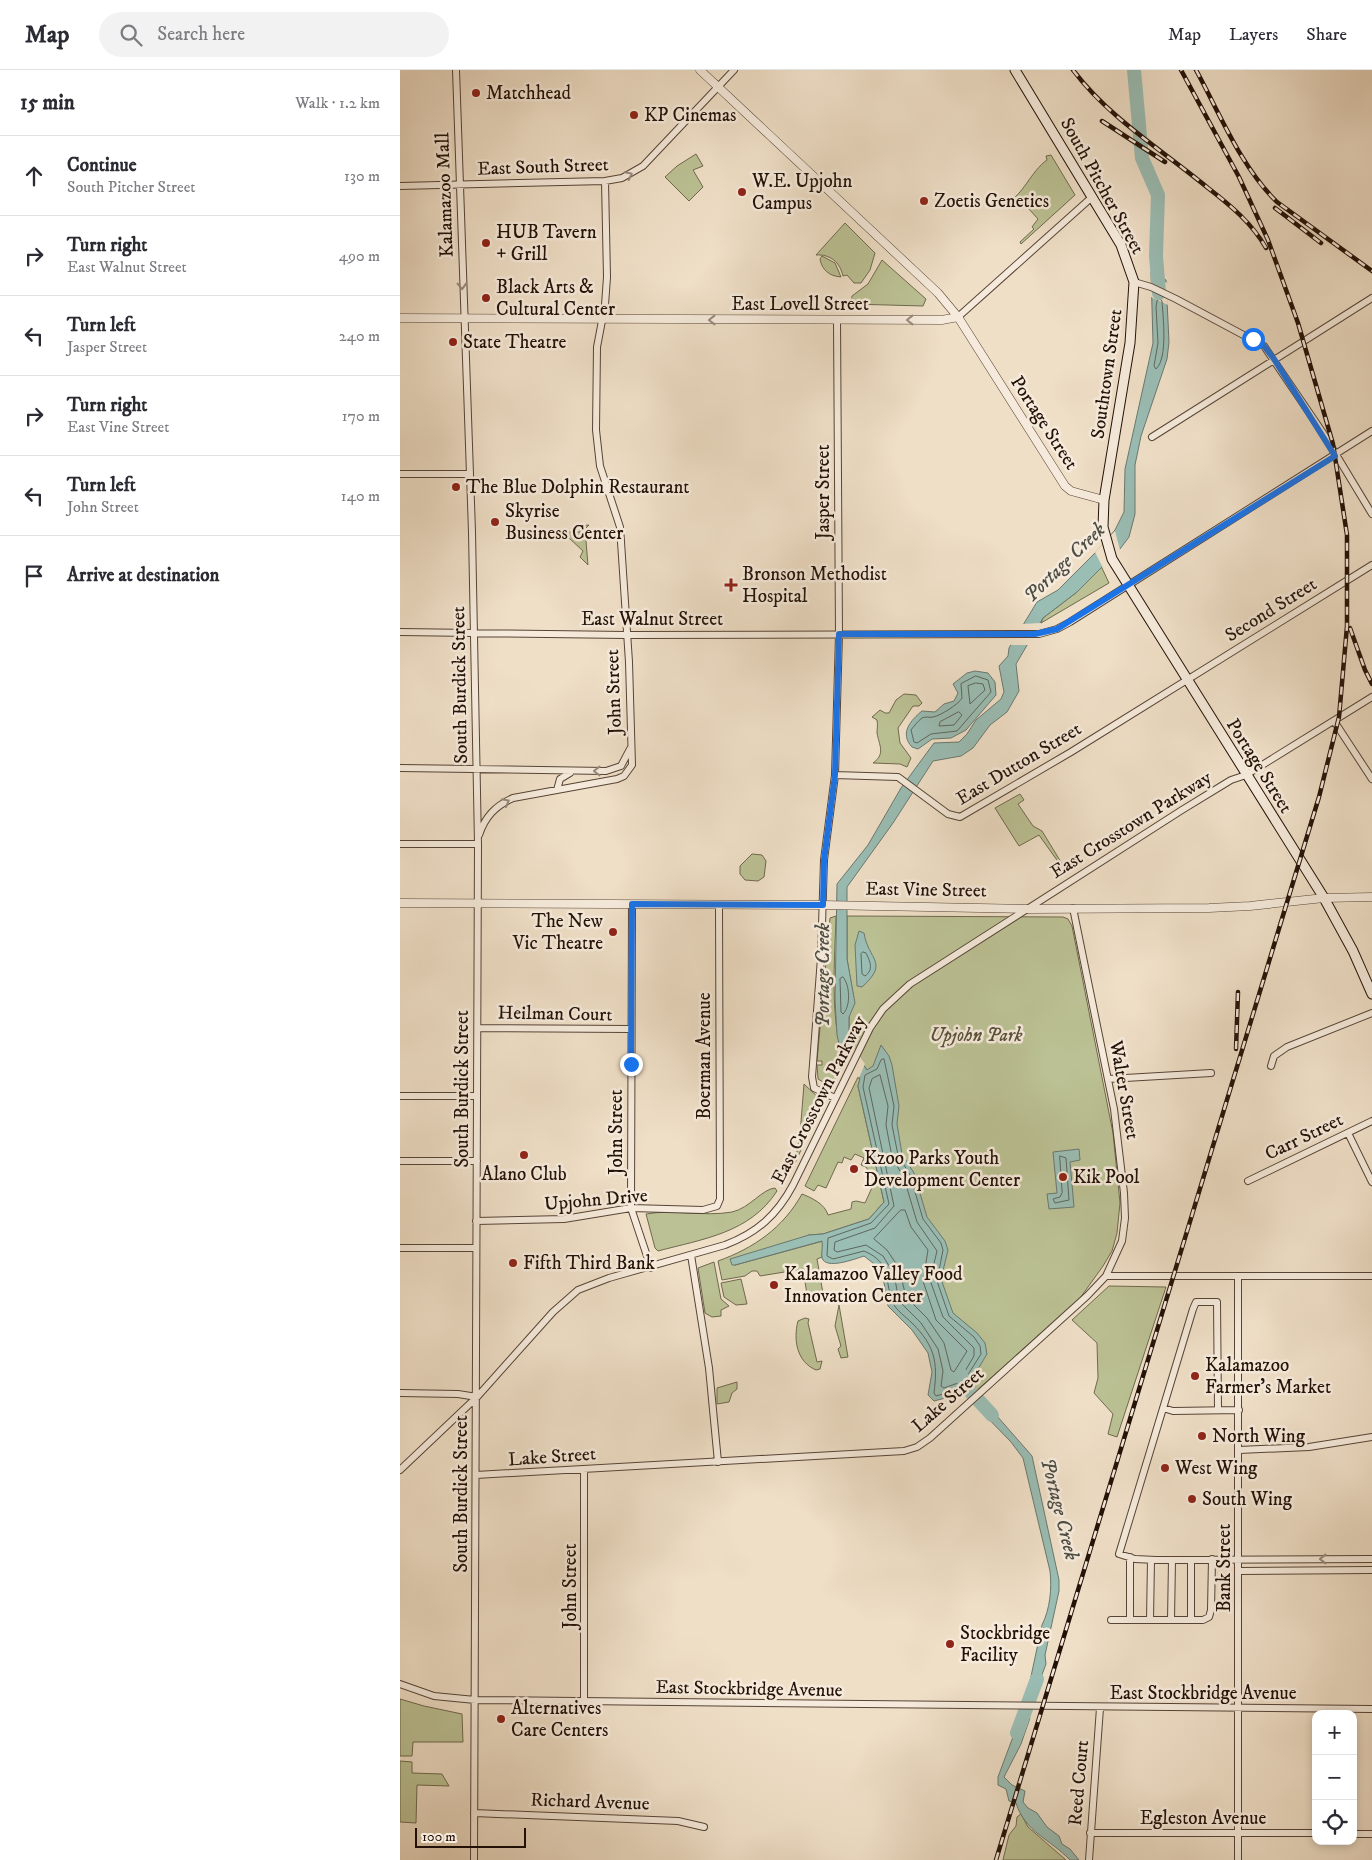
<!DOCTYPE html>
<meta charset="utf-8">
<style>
:root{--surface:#fff;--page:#f2f2f3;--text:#2b2b33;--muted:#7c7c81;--line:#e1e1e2}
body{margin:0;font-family:"IM FELL DW Pica",serif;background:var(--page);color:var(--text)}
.controls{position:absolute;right:15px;bottom:15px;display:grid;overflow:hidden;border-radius:10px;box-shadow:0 2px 8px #0003}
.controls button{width:45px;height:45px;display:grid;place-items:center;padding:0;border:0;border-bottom:1px solid var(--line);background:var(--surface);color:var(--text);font:25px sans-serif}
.scale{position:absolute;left:15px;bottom:12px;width:111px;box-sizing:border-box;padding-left:5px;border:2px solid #231107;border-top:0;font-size:14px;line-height:18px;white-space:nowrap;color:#231107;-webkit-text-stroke:4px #f5eadb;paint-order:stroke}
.stop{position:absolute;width:15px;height:15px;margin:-11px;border:4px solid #1a73e8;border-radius:50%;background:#fff}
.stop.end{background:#1a73e8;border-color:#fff;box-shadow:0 1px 5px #0008}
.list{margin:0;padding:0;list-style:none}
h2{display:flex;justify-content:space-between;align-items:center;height:65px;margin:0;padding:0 20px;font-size:21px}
h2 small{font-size:16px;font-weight:400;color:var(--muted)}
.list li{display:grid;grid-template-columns:32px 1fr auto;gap:15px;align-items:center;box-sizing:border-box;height:80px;padding:0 20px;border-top:1px solid var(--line)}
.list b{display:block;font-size:19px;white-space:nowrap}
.list p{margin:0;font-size:16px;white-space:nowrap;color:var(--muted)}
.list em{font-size:16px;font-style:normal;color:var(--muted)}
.icon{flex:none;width:28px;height:28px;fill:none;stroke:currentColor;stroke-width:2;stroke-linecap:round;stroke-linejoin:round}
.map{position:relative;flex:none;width:972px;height:1790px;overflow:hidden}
header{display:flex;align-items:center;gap:30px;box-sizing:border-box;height:70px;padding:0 25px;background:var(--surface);border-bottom:1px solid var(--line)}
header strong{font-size:24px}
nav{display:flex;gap:28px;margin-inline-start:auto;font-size:18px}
.search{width:350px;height:45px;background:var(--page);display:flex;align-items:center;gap:12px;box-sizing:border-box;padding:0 18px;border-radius:28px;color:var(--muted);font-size:19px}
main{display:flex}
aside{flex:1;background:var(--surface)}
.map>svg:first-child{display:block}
</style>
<header>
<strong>Map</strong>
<div class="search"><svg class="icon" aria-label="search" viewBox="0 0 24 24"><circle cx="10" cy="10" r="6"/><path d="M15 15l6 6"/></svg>Search here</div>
<nav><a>Map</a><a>Layers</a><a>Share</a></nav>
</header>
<main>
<aside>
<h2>15 min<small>Walk · 1.2 km</small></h2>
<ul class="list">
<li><svg class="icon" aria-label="ahead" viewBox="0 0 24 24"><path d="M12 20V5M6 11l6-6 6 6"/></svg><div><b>Continue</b><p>South Pitcher Street</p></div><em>130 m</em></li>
<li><svg class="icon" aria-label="right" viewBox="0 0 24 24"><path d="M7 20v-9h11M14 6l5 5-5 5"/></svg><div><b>Turn right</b><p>East Walnut Street</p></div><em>490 m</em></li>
<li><svg class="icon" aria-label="left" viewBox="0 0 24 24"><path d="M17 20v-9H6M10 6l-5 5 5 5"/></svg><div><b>Turn left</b><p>Jasper Street</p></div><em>240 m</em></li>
<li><svg class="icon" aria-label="right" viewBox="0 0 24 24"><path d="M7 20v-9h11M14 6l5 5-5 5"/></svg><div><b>Turn right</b><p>East Vine Street</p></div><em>170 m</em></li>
<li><svg class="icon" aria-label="left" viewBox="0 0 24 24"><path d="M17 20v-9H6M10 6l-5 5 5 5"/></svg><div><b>Turn left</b><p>John Street</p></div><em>140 m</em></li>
<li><svg class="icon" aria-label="arrive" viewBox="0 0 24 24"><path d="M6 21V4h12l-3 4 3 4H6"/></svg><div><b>Arrive at destination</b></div></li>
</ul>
</aside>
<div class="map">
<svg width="972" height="1790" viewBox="0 0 972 1790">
<rect width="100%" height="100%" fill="#efdfc7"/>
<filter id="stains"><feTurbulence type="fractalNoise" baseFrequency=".004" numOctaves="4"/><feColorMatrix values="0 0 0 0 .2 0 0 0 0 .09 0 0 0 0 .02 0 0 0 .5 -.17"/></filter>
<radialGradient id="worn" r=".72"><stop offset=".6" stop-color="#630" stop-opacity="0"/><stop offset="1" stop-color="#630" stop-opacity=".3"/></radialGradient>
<path fill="#bbc194" stroke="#6f694e" d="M296 84 303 96 293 100 303 117 289 131 265 107 277 96Z
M651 85 675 125 621 174 620 172 634 159 632 157 638 149 629 139 608 131C622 127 631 101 647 90L646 86Z
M445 153 475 183 470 200 461 213H454L447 205 443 206C440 192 430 184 416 185Z
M422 186 435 193 441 207C429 206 422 200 420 189Z
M482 190 526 229 523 236 451 234 452 226 468 214Z
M189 455 185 459 188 495 180 487 183 481 168 467 165 468 162 467V462H180L181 456Z
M701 496 709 513 641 553 643 548 677 522Z
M504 624 516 625 522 633 519 636H513L498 658 500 673 511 688 507 697 500 694 473 693C486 684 479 675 477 663 477 659 478 655 477 650L472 647 480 640 485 643H489L496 630Z
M620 724 624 730 618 734 633 756 642 761 664 797 669 794 670 796 664 800 639 765 619 776 595 738Z
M352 784 362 785 366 791 364 807 358 811 345 810 340 804V796Z
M436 846C435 886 429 956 445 989L434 1011 428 1015 418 1009 417 995H422V991H417L430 848Z
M447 846 663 847 668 849 672 856 713 1063 720 1133 717 1163 712 1181 703 1196 678 1231 576 1321 571 1318 467 1000 449 974V947L453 924 447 889Z
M458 1007 460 1010 458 1016 484 1132 469 1149 423 1164 409 1165 335 1195 423 1171 422 1187 417 1189 424 1229 408 1231 403 1199 360 1206 357 1201H352L345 1206 322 1210 318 1191C354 1178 383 1158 402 1124 412 1128 425 1134 428 1145L451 1139 452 1132 456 1131 465 1133 475 1111 466 1097 461 1095 464 1088 455 1084 451 1090 444 1087 442 1093 438 1092 426 1118 418 1115 414 1121 405 1116Z
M404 1014 423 1032 395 1093 400 1064Z
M375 1118 377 1121C350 1163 303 1169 258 1181L255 1178 246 1144C274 1139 304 1147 332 1142 350 1138 362 1119 375 1118Z
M314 1192 321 1229 329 1236 321 1240V1246L312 1247 305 1243 298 1198Z
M341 1209 347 1234 336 1235 324 1227 321 1213Z
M709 1216 766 1217 717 1367 708 1364 713 1344 694 1323 698 1308 697 1273 672 1250Z
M439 1235 448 1287 441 1288 438 1279 441 1276 435 1256Z
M405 1248 409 1249 408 1253 417 1292 422 1291 420 1299 416 1300C397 1292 393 1270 398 1251Z
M337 1312V1319L332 1323 329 1332 317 1334V1318Z
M0 1629 24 1636 62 1644 63 1672H13L12 1686H0Z
M0 1691 12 1692V1703L42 1704 49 1716 17 1715 16 1753 0 1752Z
M621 1744 628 1757 666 1790H603L609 1765 616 1756 617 1747Z"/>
<path fill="#9abdb4" stroke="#6a786f" d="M751 202 766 210 769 272 767 289 741 366 735 395V444L729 467 720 479 677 522 643 548 616 594 619 621 607 642 590 655 573 678 561 686 533 691 493 753 447 817V889L455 933 449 947V974L467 1000 473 996 481 975 489 986 492 995 499 1036 497 1054 502 1084 514 1103 527 1147 545 1171 548 1180 541 1209 553 1243 577 1263 585 1273 587 1284 569 1314 573 1319 566 1326 564 1323 534 1331 528 1325 532 1302 528 1283 512 1260 488 1236 483 1207 473 1193 464 1186C455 1189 426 1200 422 1188 421 1183 423 1176 422 1171L335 1195H332L330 1189 409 1165 423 1164 469 1149 484 1132 458 1016 460 1008 440 978 437 965 435 929 437 814 468 775 501 718 534 673 559 672 567 664 576 650 601 629 604 622 599 596 608 586 609 578 637 532 658 520 695 483 715 460 724 442 725 399 753 273Z
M575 601 588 603 595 612 596 625 566 660 551 668 532 669 518 679 512 677C499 663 511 650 522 641L535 642 544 634 554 631 558 623 553 614 567 603Z
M459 861 464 863C468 890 490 892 462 917L457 916 455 875Z
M679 1079 680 1090 670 1092 674 1137 649 1139 647 1124 657 1123 653 1082Z
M583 1330 632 1386 659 1510V1521L645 1585 646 1594 634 1626 627 1625 642 1555C650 1539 652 1519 650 1501L623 1388 611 1372 576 1336Z
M620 1648H630L621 1674 604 1707 612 1715 625 1721 623 1732 628 1738 637 1743 647 1757 659 1766 662 1774 670 1779 679 1790H670C650 1769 625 1762 616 1733L609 1731 606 1719 598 1715V1707Z"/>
<path fill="#efdfc7" d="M751 204 767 213 768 235 751 227Z
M715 461 720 480 703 498 695 482Z
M641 553 629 575H610L622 554Z
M450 973 465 994 459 1008 443 986Z"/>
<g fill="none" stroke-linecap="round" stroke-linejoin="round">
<path stroke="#5e675e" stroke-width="1" d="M760 229 762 231C763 247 768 288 756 299L754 296 758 273 756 237 757 231Z
M576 606 588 610 591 622 557 661 531 664 517 673 514 672 511 660C514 656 518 651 522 648 525 646 529 648 533 647 540 646 559 634 562 628L561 614Z
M576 613 583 614 585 620 570 634 568 616Z
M559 642 562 645 554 655 539 656 540 652Z
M463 882 466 883C470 891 474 900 465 906L462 904 461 884Z
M443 907C450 915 451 936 443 944L441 942 440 909Z
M484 989 494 1036 492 1055 498 1085 510 1105 523 1149 541 1173 543 1180 537 1211 549 1246 574 1267 580 1276 581 1284 569 1303 564 1318 536 1326 534 1323C538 1292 535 1276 512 1253 506 1247 496 1240 493 1233 484 1213 493 1193 464 1181L433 1189 427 1186 428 1168 471 1153 489 1134 463 1017 465 1005 477 999 481 990Z
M480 1005 488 1036 486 1055 492 1087 504 1108 517 1152 537 1181 530 1210 543 1247 574 1278V1286L558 1313 544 1318 541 1316 543 1301 538 1279 521 1253 499 1231 494 1204 483 1186 466 1175 437 1182 434 1180 435 1172 475 1158 494 1136 469 1018 472 1009Z
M660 1086 666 1088 669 1130 655 1133 653 1129 660 1127 662 1123Z
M501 1140H505L511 1157 528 1180 523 1211 536 1250 567 1281 554 1302 551 1300 544 1273 527 1248 506 1227 499 1198 487 1180 474 1169Z"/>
<path stroke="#9abdb4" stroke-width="14" d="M734 0 742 88 758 125 756 186 759 223
M561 1305 568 1319 592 1345
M617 1663 637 1609"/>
<defs>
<path id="minor" d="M56 0 72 462 78 774 74 1790
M0 116 205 111 222 108 243 96 334 0
M734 212 751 217 776 229 864 276 923 363 972 444
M558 247 691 128
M752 367 972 228
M0 404H68
M0 562 226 565 639 564 657 559 670 552 972 361
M934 651 972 709
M0 698 206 701 221 696 230 679
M435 705 498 707 548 744 560 747 671 682 972 495
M157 720 160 709 170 703
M79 765C85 747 95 736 113 728L217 709 224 706 232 695 229 592 220 457 200 396 196 360 197 277 205 235 207 207 205 111
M0 774H78
M232 834 231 1138 251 1198
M673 838 714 1039 724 1123 725 1148 722 1171 706 1206
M78 958 231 959
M871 996 874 986 887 977 972 943
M708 1009 811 1003
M0 1026H77
M435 1028 414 1018 412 1007 421 888 424 790 435 705 439 564 437 251
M948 1063 972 1112
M0 1091H77
M848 1111 972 1051
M76 1151 164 1149 231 1138 303 1140 317 1136 320 1129 319 834
M0 1178H76
M291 1185 309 1298 318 1392
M838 1206V1790
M0 1323 58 1324 77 1327
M763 1338 773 1341 839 1340
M818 1340 817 1232H796L793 1239 719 1484 735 1489 756 1490 972 1489
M839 1380 909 1377 972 1367
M0 1400 77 1327 153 1242 178 1220 209 1208 325 1175C357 1163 377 1145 393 1115L470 958 483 939 510 914 782 740 831 710 846 705 972 627
M184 1400V1632
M76 1405 504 1381 517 1377 530 1368 687 1226 706 1206H972
M839 1501 972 1500
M711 1550H803L809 1547 811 1540 812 1489
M730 1550V1487
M750 1550 751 1490
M771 1550 772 1490
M791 1550V1490
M0 1614 34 1626 75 1630 972 1639
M74 1743 278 1751 304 1757
M690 1763H916
M953 1764H972
M689 1790 700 1638"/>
<path id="tertiary" d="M300 0 538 223 558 247 665 416 671 421 704 430
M0 248 542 250 558 247
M0 833 423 835 630 839 809 838 850 836 924 828 972 827"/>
<path id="secondary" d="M615 0 721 175 734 212 730 273 704 430 703 457 712 489 924 828 953 881 972 924"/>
</defs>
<use href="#minor" stroke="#564437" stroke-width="8"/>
<use href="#tertiary" stroke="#564437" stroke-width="9"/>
<use href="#secondary" stroke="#231107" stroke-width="11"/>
<use href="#minor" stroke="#f5eadb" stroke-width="6"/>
<use href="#tertiary" stroke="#f5eadb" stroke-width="8"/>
<use href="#secondary" stroke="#f5eadb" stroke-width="9"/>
<defs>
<path id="rail" d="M673 0C709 48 762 80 808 118 830 135 852 153 866 178
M796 0C820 44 841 97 877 132L972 201
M702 51 765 92
M875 138 921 173
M950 558 965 600 972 614
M836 979 838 922
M596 1790 919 727 939 647 947 556V465L933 374 898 253 868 170 839 107 781 0"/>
</defs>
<use href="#rail" stroke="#231107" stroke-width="4.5"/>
<use href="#rail" stroke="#f5eadb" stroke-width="2.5" stroke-dasharray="8" stroke-linecap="butt"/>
</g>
<defs><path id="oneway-chevron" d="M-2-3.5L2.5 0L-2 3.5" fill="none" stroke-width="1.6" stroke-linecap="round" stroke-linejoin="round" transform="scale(1.25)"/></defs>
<g stroke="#96887c">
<use href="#oneway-chevron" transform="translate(229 105) rotate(-26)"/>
<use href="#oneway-chevron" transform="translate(62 216) rotate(88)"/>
<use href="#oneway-chevron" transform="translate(312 250) rotate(-180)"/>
<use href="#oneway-chevron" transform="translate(510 250) rotate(180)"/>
<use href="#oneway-chevron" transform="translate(197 701) rotate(180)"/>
<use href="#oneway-chevron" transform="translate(106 732) rotate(-29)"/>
<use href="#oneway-chevron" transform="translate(923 1489) rotate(-180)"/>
</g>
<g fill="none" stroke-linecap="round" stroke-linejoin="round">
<path stroke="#1a73e8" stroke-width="6" d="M231 994 232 834 423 835 424 790 435 705 439 564H635L657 559 935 386 874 289 864 276 853 269"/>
</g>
<g fill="#8f2418" stroke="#f5eadb" stroke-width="2">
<circle cx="76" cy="23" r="5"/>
<circle cx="234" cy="45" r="5"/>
<circle cx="342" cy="122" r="5"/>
<circle cx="524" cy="131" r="5"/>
<circle cx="86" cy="173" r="5"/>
<circle cx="86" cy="228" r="5"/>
<circle cx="53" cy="272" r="5"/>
<circle cx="56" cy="417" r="5"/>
<circle cx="95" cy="452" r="5"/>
<path d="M328.5 507.5h5v5h5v5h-5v5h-5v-5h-5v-5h5z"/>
<circle cx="213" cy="862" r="5"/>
<circle cx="124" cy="1085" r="5"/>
<circle cx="454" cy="1099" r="5"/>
<circle cx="663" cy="1107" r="5"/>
<circle cx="113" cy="1193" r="5"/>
<circle cx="374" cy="1215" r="5"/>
<circle cx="795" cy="1306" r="5"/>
<circle cx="802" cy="1366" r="5"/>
<circle cx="765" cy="1398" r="5"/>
<circle cx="792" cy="1429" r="5"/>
<circle cx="550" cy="1574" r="5"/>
<circle cx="101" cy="1649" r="5"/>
</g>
<g text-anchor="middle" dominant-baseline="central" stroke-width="5" stroke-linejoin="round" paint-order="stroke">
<g font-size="19" fill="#231107" stroke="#f5eadb" text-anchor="start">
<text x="86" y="23">Matchhead</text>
<text x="244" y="45">KP Cinemas</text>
<text x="352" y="111">W.E. Upjohn<tspan x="352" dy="22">Campus</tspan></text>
<text x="534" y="131">Zoetis Genetics</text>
<text x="96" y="162">HUB Tavern<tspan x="96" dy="22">+ Grill</tspan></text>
<text x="96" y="217">Black Arts &amp;<tspan x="96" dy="22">Cultural Center</tspan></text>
<text x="63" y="272">State Theatre</text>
<text x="66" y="417">The Blue Dolphin Restaurant</text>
<text x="105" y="441">Skyrise<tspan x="105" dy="22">Business Center</tspan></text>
<text x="342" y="504">Bronson Methodist<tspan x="342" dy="22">Hospital</tspan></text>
<text x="203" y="851" text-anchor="end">The New<tspan x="203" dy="22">Vic Theatre</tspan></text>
<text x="464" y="1088">Kzoo Parks Youth<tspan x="464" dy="22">Development Center</tspan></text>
<text x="124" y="1104" text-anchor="middle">Alano Club</text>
<text x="673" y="1107">Kik Pool</text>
<text x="123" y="1193">Fifth Third Bank</text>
<text x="384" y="1204">Kalamazoo Valley Food<tspan x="384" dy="22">Innovation Center</tspan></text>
<text x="805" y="1295">Kalamazoo<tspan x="805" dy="22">Farmer's Market</tspan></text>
<text x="812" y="1366">North Wing</text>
<text x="775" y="1398">West Wing</text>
<text x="802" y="1429">South Wing</text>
<text x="560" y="1563">Stockbridge<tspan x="560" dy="22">Facility</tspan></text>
<text x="111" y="1638">Alternatives<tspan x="111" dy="22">Care Centers</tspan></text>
</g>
<g font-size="19" fill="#231107" stroke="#f5eadb">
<text transform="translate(143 97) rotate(-2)">East South Street</text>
<text transform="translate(702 116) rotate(61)">South Pitcher Street</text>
<text transform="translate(45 125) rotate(-92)">Kalamazoo Mall</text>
<text x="400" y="234">East Lovell Street</text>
<text transform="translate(707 304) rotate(-82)">Southtown Street</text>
<text transform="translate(644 353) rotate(57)">Portage Street</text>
<text transform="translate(423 422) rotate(-90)">Jasper Street</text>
<text transform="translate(871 540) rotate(-32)">Second Street</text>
<text x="252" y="549">East Walnut Street</text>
<text transform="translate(60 615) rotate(-91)">South Burdick Street</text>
<text transform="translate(214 622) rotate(-92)">John Street</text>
<text transform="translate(619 694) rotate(-31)">East Dutton Street</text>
<text transform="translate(859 696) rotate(58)">Portage Street</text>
<text transform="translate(731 755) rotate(-32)">East Crosstown Parkway</text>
<text transform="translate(526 820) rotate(1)">East Vine Street</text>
<text transform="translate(155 944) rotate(1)">Heilman Court</text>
<text transform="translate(304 986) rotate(-90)">Boerman Avenue</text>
<text transform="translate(62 1019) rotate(-90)">South Burdick Street</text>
<text transform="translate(724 1020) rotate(80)">Walter Street</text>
<text transform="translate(419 1030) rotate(-63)">East Crosstown Parkway</text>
<text transform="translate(216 1062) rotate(-90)">John Street</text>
<text transform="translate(904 1067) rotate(-26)">Carr Street</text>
<text transform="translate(196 1130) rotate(-5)">Upjohn Drive</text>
<text transform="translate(548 1330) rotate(-41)">Lake Street</text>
<text transform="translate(152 1387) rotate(-4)">Lake Street</text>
<text transform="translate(61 1424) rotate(-90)">South Burdick Street</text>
<text transform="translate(824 1498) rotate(-90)">Bank Street</text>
<text transform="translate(170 1516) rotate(-90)">John Street</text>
<text transform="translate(349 1619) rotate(1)">East Stockbridge Avenue</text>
<text x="803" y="1623">East Stockbridge Avenue</text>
<text transform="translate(679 1713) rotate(-85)">Reed Court</text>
<text transform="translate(190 1732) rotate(2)">Richard Avenue</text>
<text x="803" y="1748">Egleston Avenue</text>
</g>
<g font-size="19" font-style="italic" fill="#584f38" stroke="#f5eadb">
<text x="576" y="965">Upjohn Park</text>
</g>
<g font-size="20" font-style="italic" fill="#4d4d44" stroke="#f5eadb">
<text transform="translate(665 493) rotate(-44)">Portage Creek</text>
<text transform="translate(423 905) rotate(-90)">Portage Creek</text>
<text transform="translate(659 1439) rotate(76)">Portage Creek</text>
</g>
</g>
<rect width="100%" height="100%" filter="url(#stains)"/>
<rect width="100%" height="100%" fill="url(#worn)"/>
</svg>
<div class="controls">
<button>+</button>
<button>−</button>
<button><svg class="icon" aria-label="locate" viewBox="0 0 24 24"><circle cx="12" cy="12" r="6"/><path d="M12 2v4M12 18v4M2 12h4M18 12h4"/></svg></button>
</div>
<div class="scale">100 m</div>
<div class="stop" style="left:853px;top:269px"></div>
<div class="stop end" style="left:231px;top:994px"></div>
</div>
</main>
